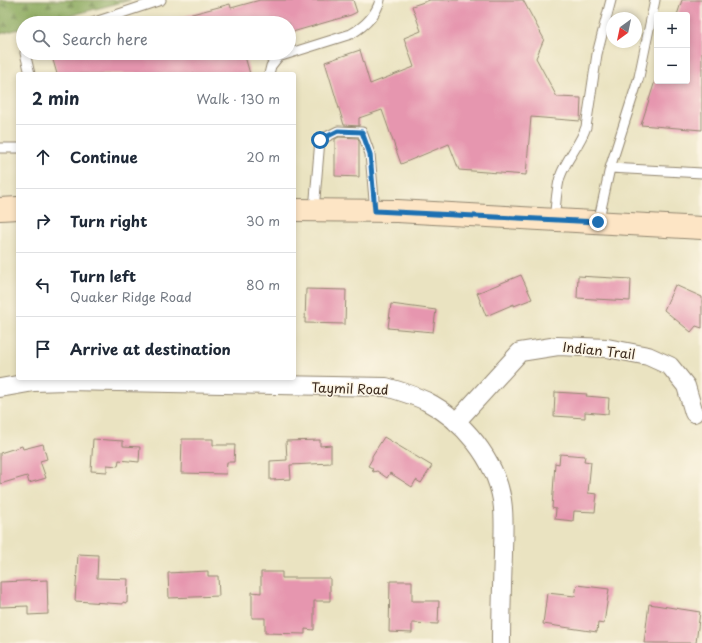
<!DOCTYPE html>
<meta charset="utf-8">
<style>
:root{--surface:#fff;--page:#f2f2f3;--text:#1f2937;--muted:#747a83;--line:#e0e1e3}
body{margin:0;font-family:"Playpen Sans",sans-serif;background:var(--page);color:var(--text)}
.controls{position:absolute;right:12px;top:12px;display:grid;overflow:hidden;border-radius:4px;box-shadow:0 2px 6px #0003}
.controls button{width:36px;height:36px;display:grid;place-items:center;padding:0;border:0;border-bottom:1px solid var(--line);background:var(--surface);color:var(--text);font:20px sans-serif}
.compass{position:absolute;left:606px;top:12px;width:36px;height:36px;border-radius:50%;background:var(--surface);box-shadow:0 2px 6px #0003;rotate:213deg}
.stop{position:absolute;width:12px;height:12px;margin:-9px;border:3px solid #1f6fb2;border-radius:50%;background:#fff}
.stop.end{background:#1f6fb2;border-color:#fff;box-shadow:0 1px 4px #0008}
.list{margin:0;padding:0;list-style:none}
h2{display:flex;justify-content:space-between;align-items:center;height:52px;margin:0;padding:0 16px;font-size:17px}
h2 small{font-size:13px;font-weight:400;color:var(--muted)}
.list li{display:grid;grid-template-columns:26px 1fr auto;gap:12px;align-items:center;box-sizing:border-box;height:64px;padding:0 16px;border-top:1px solid var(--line)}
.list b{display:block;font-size:15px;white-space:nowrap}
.list p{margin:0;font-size:13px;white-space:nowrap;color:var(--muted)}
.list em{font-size:13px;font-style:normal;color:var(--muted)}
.icon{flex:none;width:22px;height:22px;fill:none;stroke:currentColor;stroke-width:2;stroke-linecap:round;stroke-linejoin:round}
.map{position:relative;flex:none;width:702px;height:643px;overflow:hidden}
.search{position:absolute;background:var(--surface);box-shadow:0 2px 6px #0003;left:16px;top:16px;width:280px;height:44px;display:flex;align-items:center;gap:10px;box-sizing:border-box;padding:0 14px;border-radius:22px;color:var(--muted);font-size:15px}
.panel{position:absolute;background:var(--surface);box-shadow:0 2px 6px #0003;left:16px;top:72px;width:280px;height:308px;border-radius:4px}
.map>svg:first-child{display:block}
</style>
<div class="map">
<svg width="702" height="643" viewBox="0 0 702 643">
<defs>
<pattern id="forest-firs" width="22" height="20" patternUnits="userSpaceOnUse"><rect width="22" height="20" fill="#89a85b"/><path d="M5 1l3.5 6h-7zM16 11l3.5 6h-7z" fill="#71894b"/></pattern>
</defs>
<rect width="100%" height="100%" fill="#fcf5e5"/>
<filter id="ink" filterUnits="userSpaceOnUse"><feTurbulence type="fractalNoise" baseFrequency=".025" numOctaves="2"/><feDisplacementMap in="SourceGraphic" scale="8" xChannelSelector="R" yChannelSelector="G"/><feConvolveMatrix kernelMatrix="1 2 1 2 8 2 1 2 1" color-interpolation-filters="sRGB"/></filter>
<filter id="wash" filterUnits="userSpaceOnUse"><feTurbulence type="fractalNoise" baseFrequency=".012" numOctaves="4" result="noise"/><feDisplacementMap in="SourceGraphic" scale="16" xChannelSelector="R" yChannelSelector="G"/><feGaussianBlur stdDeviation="0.9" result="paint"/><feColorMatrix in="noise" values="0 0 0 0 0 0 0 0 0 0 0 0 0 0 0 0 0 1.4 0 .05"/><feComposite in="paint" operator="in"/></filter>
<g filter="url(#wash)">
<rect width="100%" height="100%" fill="#eae3c1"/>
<path fill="url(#forest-firs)" stroke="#62693c" d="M0 0H130L42 23H23V28L0 34Z"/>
<g id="blocks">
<path fill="#e696af" d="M260 0H353L357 12 351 15 289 33V23H178L177 18 230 4 231 8Z
M430 0H523L544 39 536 58 557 97 581 98 580 121 531 117 526 175 459 170 449 144 401 164 382 110 359 118V126L344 125 325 62 360 50 370 84 414 67 404 38 421 31 412 6Z
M682 0H702V130L641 125 655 81H687V15H677Z
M51 53H244L250 74H57Z
M339 137 358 138 359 141V177L335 176V139Z
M521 275 532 299 514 306V304L486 316 477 293Z
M578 276 631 279 630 301 577 298Z
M675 285 702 297V328L696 326 691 332 664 310Z
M306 289 346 290 345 324 305 323Z
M391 304 436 310 433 332 388 328Z
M555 392 587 394 586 396 609 398 608 414 585 412V418L554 416Z
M384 437 432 466 421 483 416 480 412 487 390 473 387 478 377 471 373 472 372 468 368 466 372 459V456Z
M93 439 123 441V446L140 447 139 462 119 460 118 466 107 465V472L91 471Z
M182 439H213V445H235L234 462H227L226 474 181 473Z
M320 440V446L331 445V463L290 465 291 479 270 480V461L287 460 286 441Z
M43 444 47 459 40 461 46 478 29 483 27 476 0 484V453L22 446 23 449Z
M560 454 585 456 584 461 591 462 588 493 597 494 595 512 574 511 573 521 555 519 556 509 552 508 555 463 559 464Z
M78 554 98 555 97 578 128 579 127 603 123 602V604L75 601Z
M208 571V576H218L219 596 169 598 168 573Z
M261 572H282V578H330V601H314V630L305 629V634L265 633V618H252V592L261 593Z
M47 580 48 614 28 615V606L0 607V582Z
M390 581H412V601H439L438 624 412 623V633L389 632Z
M577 585 609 589 604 624 598 623 597 632 543 624 547 593 575 596Z
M649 604 700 612 696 643H644Z"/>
</g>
</g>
<g filter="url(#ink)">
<use href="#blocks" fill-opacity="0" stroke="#928670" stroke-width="1"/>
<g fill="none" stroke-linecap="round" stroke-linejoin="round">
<defs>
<path id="lane" d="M92 23 161 0
M25 53 30 74
M269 74 271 66 278 57 351 34C365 26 376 16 380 0
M0 148H18
M610 168 702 173
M314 210 320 140 338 131 362 132 370 154 375 211
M554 220C556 206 556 190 560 177 566 159 580 145 586 127L597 54 611 0
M598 223 610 168 639 77 655 0"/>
<path id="street" d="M0 388 34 382 66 381 386 387C400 391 413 395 426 401 463 420 495 459 502 500 505 518 503 536 503 555 502 584 501 614 501 643
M456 422 520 352 558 346 607 348 648 356 670 366 686 386 694 413"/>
<path id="secondary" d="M0 209 18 208
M294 210 397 211 702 228"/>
</defs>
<use href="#lane" stroke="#928670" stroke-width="11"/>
<use href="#street" stroke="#928670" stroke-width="20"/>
<use href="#secondary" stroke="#928670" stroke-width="24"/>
<use href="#lane" stroke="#fff" stroke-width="9"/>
<use href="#street" stroke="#fff" stroke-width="18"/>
<use href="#secondary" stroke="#fde5c5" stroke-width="22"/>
</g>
</g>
<g fill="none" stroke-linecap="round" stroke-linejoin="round" filter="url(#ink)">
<path stroke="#1f6fb2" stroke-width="5" d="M320 140 338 131 362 132 370 154 375 211 598 222"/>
</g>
<g text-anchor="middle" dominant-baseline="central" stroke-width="3" stroke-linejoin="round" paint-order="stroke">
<g font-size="13" fill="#3b2a1e" stroke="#fcf5e5">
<text transform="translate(599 350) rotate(6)">Indian Trail</text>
<text transform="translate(350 388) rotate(2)">Taymil Road</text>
</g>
</g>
</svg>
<div class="controls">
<button>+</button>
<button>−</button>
</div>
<svg class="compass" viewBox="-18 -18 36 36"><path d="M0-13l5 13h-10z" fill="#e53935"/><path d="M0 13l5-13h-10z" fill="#747a83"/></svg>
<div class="stop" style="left:320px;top:140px"></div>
<div class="stop end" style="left:598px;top:222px"></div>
<div class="search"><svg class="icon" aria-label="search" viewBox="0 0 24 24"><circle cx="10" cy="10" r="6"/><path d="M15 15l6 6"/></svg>Search here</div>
<section class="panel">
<h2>2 min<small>Walk · 130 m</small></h2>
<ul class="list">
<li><svg class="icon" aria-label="ahead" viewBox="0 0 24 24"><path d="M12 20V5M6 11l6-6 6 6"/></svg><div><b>Continue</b></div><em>20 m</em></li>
<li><svg class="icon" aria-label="right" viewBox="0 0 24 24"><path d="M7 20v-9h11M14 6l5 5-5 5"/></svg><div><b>Turn right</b></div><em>30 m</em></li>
<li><svg class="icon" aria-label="left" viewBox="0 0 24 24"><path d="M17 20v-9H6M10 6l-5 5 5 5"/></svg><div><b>Turn left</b><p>Quaker Ridge Road</p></div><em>80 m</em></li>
<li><svg class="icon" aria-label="arrive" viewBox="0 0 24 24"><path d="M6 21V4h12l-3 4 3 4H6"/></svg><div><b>Arrive at destination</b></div></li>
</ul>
</section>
</div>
